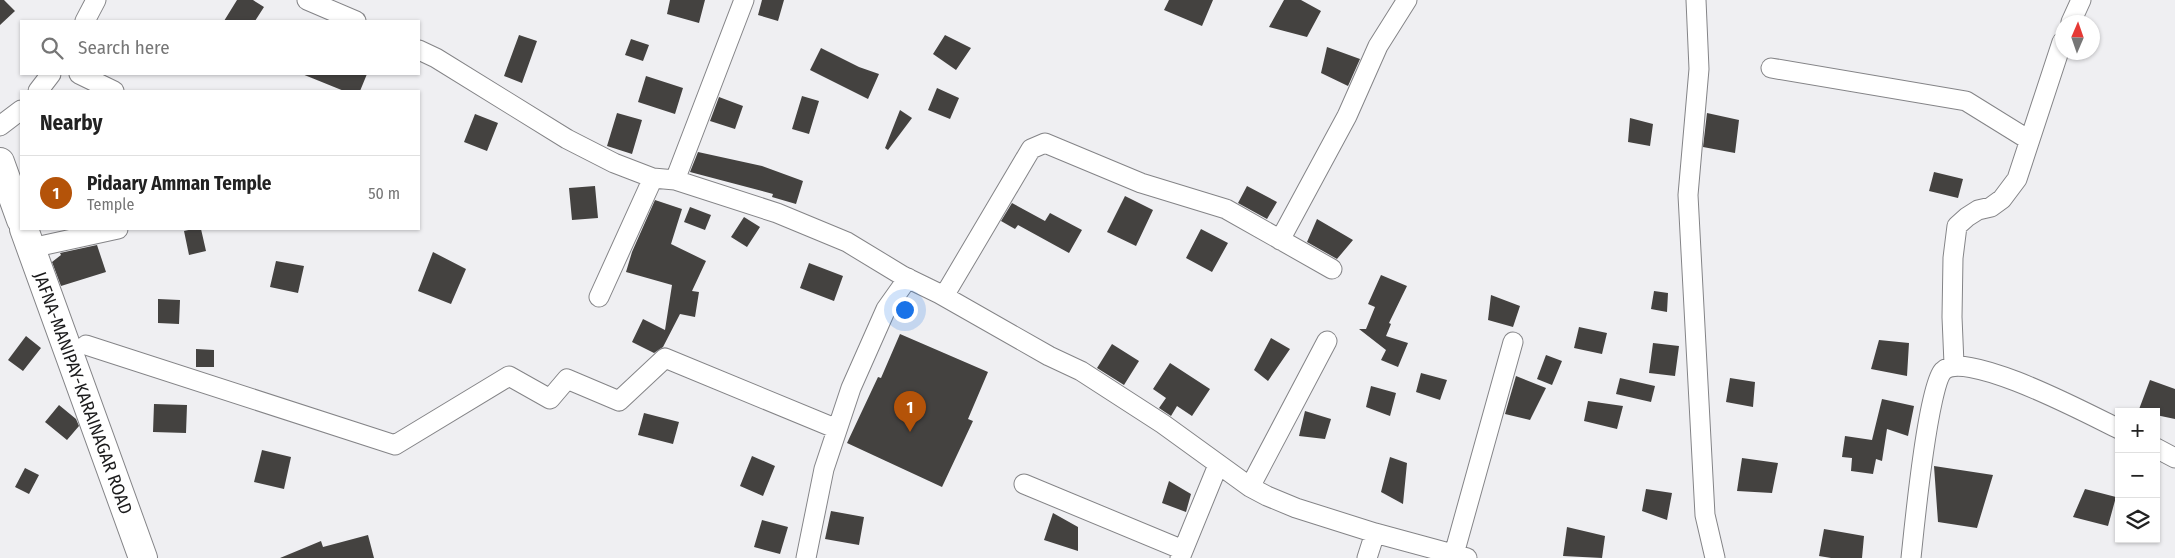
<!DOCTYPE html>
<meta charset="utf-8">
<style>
:root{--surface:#fff;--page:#f6f6f6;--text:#222;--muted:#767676;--line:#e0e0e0;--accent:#b45309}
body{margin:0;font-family:"Fira Sans Condensed",sans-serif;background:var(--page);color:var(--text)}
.controls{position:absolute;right:15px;bottom:15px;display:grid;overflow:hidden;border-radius:0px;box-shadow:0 1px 4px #0004}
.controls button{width:45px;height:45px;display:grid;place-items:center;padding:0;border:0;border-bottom:1px solid var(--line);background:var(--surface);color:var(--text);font:25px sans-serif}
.compass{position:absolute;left:2055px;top:15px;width:45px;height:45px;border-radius:50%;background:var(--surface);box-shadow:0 1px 4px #0004;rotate:2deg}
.you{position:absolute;left:904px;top:309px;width:18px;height:18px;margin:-12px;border:4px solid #fff;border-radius:50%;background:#1a73e8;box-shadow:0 0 0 8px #1a73e833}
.badge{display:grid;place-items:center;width:32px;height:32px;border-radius:50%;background:var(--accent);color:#fff;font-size:16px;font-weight:700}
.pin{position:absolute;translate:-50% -41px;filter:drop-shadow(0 1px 2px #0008)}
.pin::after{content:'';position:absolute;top:26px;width:18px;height:15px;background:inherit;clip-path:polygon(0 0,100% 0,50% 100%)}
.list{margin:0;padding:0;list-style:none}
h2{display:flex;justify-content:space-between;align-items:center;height:65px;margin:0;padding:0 20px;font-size:21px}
h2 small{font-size:16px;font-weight:400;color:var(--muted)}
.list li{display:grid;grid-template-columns:32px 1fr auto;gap:15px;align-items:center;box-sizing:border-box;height:75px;padding:0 20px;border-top:1px solid var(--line)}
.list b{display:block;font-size:19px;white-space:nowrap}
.list p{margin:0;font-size:16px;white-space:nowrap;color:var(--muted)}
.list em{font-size:16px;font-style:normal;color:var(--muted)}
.icon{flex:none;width:28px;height:28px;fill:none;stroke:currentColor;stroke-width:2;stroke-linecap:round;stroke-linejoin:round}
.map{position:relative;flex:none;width:2175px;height:558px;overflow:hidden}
.search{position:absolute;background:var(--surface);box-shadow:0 1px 4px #0004;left:20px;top:20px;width:400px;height:55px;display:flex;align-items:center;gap:12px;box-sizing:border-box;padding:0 18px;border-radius:0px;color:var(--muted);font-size:19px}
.panel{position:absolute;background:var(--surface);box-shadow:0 1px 4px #0004;left:20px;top:90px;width:400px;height:140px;border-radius:0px}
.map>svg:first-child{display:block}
</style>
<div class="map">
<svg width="2175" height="558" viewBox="0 0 2175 558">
<rect width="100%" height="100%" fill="#efeff2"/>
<path fill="#444240" d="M0 0H4L15 11 0 25Z
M237 0H253L264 7 255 21H224Z
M670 0H705L699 23 667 14Z
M762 0H784L778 21 758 15Z
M1169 0H1213L1202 26 1164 10Z
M1284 0H1301L1321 11 1307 37 1269 27Z
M519 35 537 41 522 83 504 76Z
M945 35 971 48 956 70 933 54Z
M631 39 649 45 643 61 625 55Z
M1327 47 1360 59 1348 86 1321 73Z
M821 48 859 67 879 74 868 99 810 70Z
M302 74H367L360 91H344Z
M646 76 683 88 675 114 638 102Z
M937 88 959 98 950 119 928 110Z
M802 96 819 101 809 134 792 129Z
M719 97 743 106 735 129 710 121Z
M900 110 912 118 888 150 885 148Z
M617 113 642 120 632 154 607 146Z
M1707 113 1739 120 1735 153 1703 147Z
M475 114 498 123 487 151 464 142Z
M1630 118 1653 124 1650 146 1628 142Z
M698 152 762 166 803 181 796 204 772 197 773 194 690 172Z
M1934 172 1963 179 1958 198 1929 191Z
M595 186 598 218 572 220 569 188Z
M1247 186 1277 202 1267 219 1238 203Z
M1125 196 1153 210 1136 246 1107 232Z
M655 200 682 209 671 244 706 261 692 291 699 292 695 317 680 314 663 347 654 353 632 342 643 319 665 330 672 285 626 272 632 252Z
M1012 203 1045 221 1050 213 1082 230 1069 253 1018 225 1015 229 1001 221Z
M690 207 711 215 705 230 684 222Z
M744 217 760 227 747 247 731 237Z
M1317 219 1353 240 1337 259 1307 242Z
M193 229H201L206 251 189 255 184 231Z
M1201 229 1228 243 1212 272 1186 258Z
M97 245 106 272 61 286 52 262 61 255 60 253Z
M433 252 466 269 451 304 418 291Z
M276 261 304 266 298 293 270 287Z
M809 263 843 276 834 301 800 288Z
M1381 275 1407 286 1389 323 1391 324 1386 336 1408 343 1398 367 1381 360 1386 350 1359 329H1366L1375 307 1368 304Z
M1654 291 1668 293 1667 312 1651 309Z
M1491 295 1520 306 1513 327 1488 320Z
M158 299 180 300 179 324 158 323Z
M1579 327 1607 333 1602 354 1574 348Z
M900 334 988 372 968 419 973 421 942 487 847 443 878 377 881 378Z
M26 336 41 348 23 371 8 360Z
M1271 338 1290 349 1268 381 1254 370Z
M1879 340 1909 343 1907 376 1871 369Z
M1653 343 1679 346 1675 376 1649 373Z
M1112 344 1139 361 1124 385 1097 368Z
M196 349 214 350V367H196Z
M1546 355 1562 361 1552 385 1537 379Z
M1170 363 1210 389 1192 416 1177 406 1171 416 1159 408 1166 398 1153 389Z
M1421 373 1447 380 1440 400 1416 392Z
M1516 376 1546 388 1530 420 1505 414Z
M1620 378 1655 386 1651 402 1616 394Z
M1730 378 1755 382 1753 407 1726 402Z
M2150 380 2175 389V419L2156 415V412H2138Z
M1371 386 1396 393 1390 416 1366 407Z
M1882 399 1914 406 1908 436 1887 429 1882 461 1876 459 1873 474 1851 471 1852 458 1842 457 1845 436 1872 440Z
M1588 401 1623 406 1617 429 1584 421Z
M154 404 187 405 186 433 153 432Z
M59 405 76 419 79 426 67 440 45 422Z
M1305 411 1331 419 1325 439 1299 436Z
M644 413 679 422 673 444 638 435Z
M262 450 291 457 284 489 254 482Z
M752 456 775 466 763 496 740 486Z
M1390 457 1407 463 1403 504 1381 492Z
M1742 458 1778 463 1772 493 1737 491Z
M1934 466 1993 475 1977 528 1938 522Z
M25 468 39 475 29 494 15 487Z
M1169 481 1191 494 1186 512 1162 503Z
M1646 489 1672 493 1667 520 1642 511Z
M2085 489 2116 497 2108 526 2073 517Z
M831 511 864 517 859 545 825 539Z
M1053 513 1078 527V551L1044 540Z
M762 520 788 527 780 554 754 547Z
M1567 527 1605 536 1602 558 1563 556Z
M1824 529 1864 536 1862 558H1831L1819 556Z
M368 535 374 558H280L321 541 323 547Z"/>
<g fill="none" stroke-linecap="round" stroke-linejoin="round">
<defs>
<path id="minor" d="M307 0 356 21
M1696 0 1699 69 1688 195 1705 515 1715 558
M85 21 96 0
M2071 22 2081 0
M419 50 436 58 567 139 614 163 653 178 675 180 777 213 847 242 903 276 940 294 1049 356 1081 371 1163 424 1250 487 1267 496 1296 508 1375 533 1467 558
M1771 68 1966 101 2029 140
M79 74 114 91
M38 91 51 74
M0 126 21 110
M675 180 744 0
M1280 240 1347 116 1378 46 1407 0
M31 248 118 229
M944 296 1031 149 1045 143 1141 183 1226 209 1332 269
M599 297 653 178
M86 345 395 445 509 376 550 399 567 379 619 401 665 358 837 429
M1954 364 1952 317 1953 258 1957 226 1967 217 1978 210 1991 207 2002 199 2017 179 2062 42
M2156 448 2175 458
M1024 484 1183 550
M1250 487 1327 341
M1454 554 1513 342
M806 558 824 469 851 388 886 309 908 278
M1180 558 1218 465
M1367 558 1375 533
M1911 558C1914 529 1928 386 1943 371 1965 348 2092 416 2119 429"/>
<path id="primary" d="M0 162 21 220
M24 229 143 558"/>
</defs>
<use href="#minor" stroke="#848487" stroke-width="21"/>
<use href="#primary" stroke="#848487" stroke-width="30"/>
<use href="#minor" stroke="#fff" stroke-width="19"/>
<use href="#primary" stroke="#fff" stroke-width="28"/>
</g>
<g text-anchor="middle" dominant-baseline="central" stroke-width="5" stroke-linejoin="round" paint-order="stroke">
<g font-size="18" fill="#1b1b1c" stroke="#fff">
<text transform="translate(83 393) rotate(70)">JAFNA-MANIPAY-KARAINAGAR ROAD</text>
</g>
</g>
</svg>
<div class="controls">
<button>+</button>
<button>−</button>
<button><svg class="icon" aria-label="layers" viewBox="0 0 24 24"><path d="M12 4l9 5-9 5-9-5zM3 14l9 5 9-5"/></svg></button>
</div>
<svg class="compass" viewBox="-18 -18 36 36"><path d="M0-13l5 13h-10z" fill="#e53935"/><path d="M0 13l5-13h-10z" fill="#767676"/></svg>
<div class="you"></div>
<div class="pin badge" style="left:910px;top:432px">1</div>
<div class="search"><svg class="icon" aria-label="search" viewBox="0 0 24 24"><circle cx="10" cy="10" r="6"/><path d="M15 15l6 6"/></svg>Search here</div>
<section class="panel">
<h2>Nearby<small></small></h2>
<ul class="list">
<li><span class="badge">1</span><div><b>Pidaary Amman Temple</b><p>Temple</p></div><em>50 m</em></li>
</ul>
</section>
</div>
